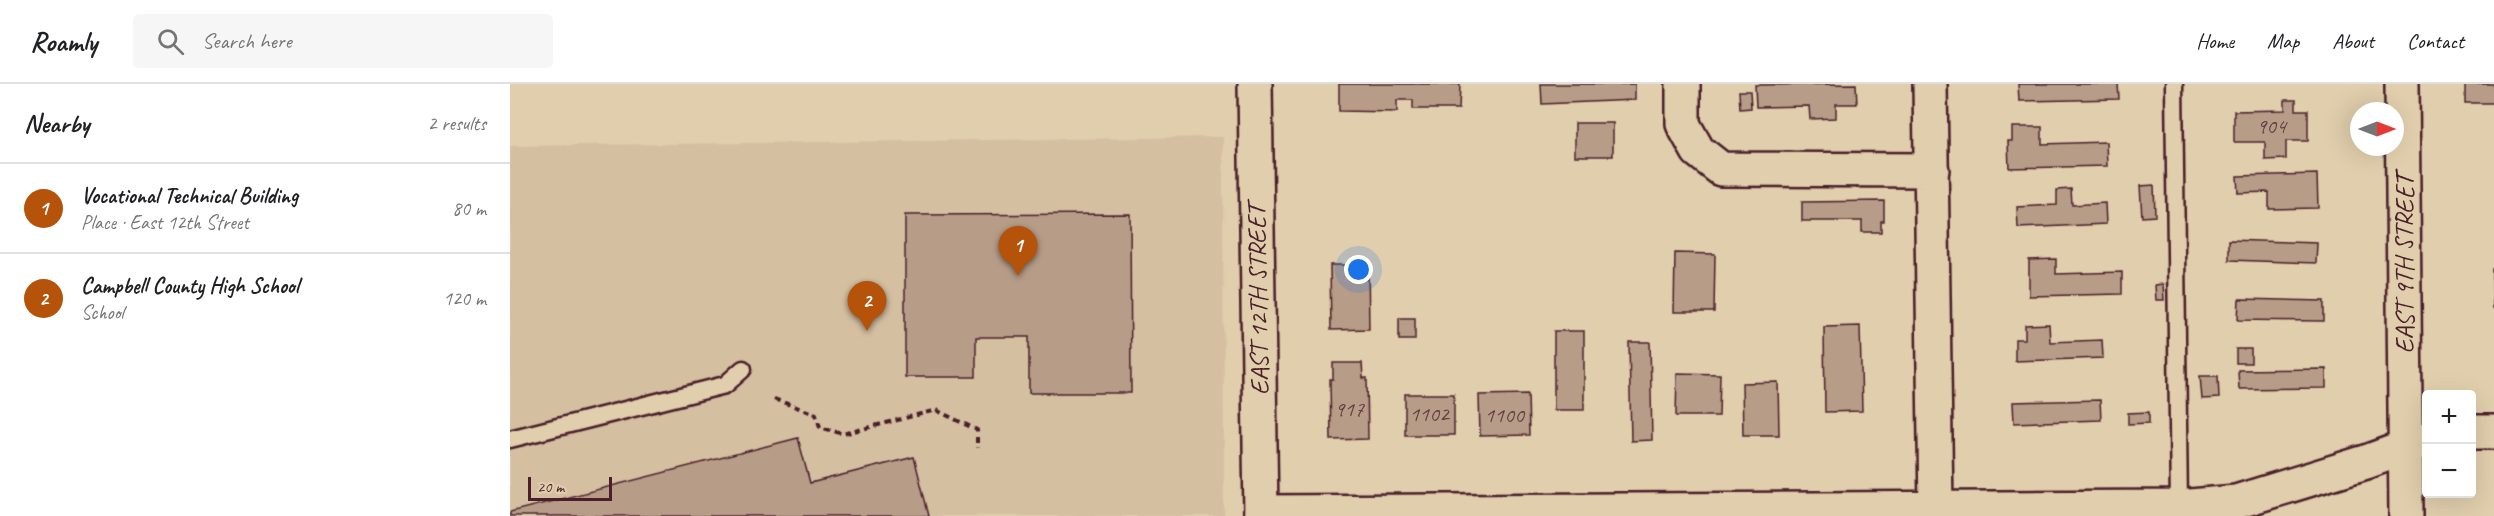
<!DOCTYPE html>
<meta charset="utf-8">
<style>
:root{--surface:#fff;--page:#f6f6f6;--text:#202124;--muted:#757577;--line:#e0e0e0;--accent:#b45309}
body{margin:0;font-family:Caveat,sans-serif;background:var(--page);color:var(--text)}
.controls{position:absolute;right:18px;bottom:18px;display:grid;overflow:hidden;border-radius:6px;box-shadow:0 6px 24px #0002}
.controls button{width:54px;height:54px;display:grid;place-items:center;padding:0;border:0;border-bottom:2px solid var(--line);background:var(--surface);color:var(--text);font:30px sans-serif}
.compass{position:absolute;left:1840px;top:18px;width:54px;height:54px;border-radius:50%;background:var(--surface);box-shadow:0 6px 24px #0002;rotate:90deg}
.scale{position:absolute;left:18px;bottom:15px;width:84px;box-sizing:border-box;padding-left:6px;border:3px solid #4a1f2b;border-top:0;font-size:16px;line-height:21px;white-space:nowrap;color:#4a1f2b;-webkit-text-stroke:4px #e0ceac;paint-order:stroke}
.you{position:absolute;left:849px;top:186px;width:21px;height:21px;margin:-15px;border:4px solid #fff;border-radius:50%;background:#1a73e8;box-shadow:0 0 0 9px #1a73e833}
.badge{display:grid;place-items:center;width:39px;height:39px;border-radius:50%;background:var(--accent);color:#fff;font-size:20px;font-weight:700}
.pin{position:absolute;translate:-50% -50px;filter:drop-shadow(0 2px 3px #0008)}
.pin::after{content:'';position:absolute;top:32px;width:21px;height:18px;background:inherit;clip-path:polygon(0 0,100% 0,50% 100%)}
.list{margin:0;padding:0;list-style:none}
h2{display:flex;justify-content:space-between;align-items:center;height:78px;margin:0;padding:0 24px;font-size:26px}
h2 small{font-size:20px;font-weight:400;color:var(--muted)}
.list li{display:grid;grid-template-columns:39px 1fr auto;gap:18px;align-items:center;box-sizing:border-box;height:90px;padding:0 24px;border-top:2px solid var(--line)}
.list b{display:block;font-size:22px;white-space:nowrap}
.list p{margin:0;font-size:20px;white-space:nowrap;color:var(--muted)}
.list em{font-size:20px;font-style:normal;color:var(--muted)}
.icon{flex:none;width:33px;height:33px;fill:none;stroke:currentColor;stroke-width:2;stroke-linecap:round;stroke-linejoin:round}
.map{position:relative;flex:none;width:1984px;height:432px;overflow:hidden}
header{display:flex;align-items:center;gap:36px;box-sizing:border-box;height:84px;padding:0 30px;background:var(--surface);border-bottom:2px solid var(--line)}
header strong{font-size:28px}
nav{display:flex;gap:33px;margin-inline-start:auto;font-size:21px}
.search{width:420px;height:54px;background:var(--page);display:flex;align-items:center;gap:15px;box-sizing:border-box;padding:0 21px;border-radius:6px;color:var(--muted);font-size:22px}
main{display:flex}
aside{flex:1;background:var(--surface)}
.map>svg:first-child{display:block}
</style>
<header>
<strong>Roamly</strong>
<div class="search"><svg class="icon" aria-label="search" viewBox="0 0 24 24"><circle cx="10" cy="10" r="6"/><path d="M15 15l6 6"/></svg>Search here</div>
<nav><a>Home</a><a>Map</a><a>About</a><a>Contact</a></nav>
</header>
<main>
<aside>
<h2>Nearby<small>2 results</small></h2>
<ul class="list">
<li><span class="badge">1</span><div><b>Vocational Technical Building</b><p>Place · East 12th Street</p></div><em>80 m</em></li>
<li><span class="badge">2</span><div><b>Campbell County High School</b><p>School</p></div><em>120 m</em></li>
</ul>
</aside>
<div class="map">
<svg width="1984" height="432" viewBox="0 0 1984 432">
<rect width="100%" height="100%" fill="#e0ceac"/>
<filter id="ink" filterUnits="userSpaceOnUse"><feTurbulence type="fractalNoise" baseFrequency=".0167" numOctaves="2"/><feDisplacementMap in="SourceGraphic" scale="12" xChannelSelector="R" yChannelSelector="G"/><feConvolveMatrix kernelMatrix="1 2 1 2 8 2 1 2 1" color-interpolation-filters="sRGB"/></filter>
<g filter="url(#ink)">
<path fill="#d4bfa1" d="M713 53 714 432H0V62Z"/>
<path fill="#b79d88" stroke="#4a1f2b" stroke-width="1.5" d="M829 0H950L949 25H903V16H887V28L829 27Z
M1031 0H1125V16L1032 20Z
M1346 0 1347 20H1326V34L1300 35 1299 22 1246 23 1245 1Z
M1508 0H1608L1609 15 1509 17Z
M1955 0H1984V19H1955Z
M1229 7H1240L1241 24 1230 25Z
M1775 16H1786V26H1798V57H1776V75L1755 76V58H1724V27L1775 26Z
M1065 39H1103V72H1065Z
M1502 43H1532V60L1596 58 1597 82 1499 84 1498 57H1502Z
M1807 90 1808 124 1759 125V108L1728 109 1727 92Z
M1644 101 1645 132 1632 133 1630 102Z
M1561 105 1562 121 1595 119 1596 140 1508 144 1507 123 1547 121V106Z
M1374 117V137H1371V148H1352V137H1292V118Z
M620 130 621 309H519V253H466V293H395V131Z
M1719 156 1807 159 1806 179 1719 176Z
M1165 169 1205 170 1204 228H1164Z
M1546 175V190L1612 188V210L1519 212V176Z
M820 181H858L859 245 821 246Z
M1982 185H1984V224H1983Z
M1653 200 1654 216H1646L1645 201Z
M1729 215 1814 217V237L1728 236Z
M889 234H905V256H889Z
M1539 240 1540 258 1592 256 1593 274 1505 277V255H1515V241Z
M1350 242 1352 327 1315 328 1314 243Z
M1044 247H1074V326H1044Z
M1119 258H1140L1142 356 1121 357Z
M1726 265H1741V279H1726Z
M823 279H852L853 294H857L858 355 821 356 820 295H823Z
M1816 285V304L1729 305 1728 286Z
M1167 289 1210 290 1209 332H1166Z
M1690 292H1708L1709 314 1692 315Z
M1268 298 1269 351H1233L1232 299Z
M895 310H944V351H895Z
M1018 310 1019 351 970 352 969 311Z
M1590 316 1591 336 1504 339 1503 318Z
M1639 328V339L1618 340V329Z
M288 354 300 399 404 373 419 432H0V428Z"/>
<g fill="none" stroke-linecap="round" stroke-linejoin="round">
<defs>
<path id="service" d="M1664 0 1669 423
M0 355 215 301 233 285"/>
<path id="minor" d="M745 0 751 432
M1173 0V40L1188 67 1211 85 1422 86
M1420 0 1426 426
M1892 0 1896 432"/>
<path id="tertiary" d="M1962 348H1984
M751 428 1669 423 1726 418 1856 378 1916 356"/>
</defs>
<use href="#service" stroke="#4a1f2b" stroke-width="21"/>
<use href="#minor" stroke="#4a1f2b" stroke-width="38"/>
<use href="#tertiary" stroke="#4a1f2b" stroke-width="38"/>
<path stroke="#4a1f2b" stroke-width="4" stroke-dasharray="6 4.5" stroke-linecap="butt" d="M264 315 306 330 310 343 333 350 426 326 467 346V364"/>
<use href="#service" stroke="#e0ceac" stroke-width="16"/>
<use href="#minor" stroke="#e0ceac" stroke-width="33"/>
<use href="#tertiary" stroke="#e0ceac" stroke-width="33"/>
</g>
</g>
<g text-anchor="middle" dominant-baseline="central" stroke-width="4.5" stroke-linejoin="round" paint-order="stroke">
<g font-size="22" fill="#653e42">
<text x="1761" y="42">904</text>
<text x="839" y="325">917</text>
<text x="919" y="330">1102</text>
<text x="994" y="331">1100</text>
</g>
<g font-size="26" fill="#4a1f2b" stroke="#e0ceac">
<text transform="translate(1894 180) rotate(-90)">EAST 9TH STREET</text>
<text transform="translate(748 216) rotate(-91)">EAST 12TH STREET</text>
</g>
</g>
</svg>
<div class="controls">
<button>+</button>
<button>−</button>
</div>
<svg class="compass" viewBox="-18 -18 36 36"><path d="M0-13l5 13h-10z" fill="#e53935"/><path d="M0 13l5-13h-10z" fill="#757577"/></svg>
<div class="scale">20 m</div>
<div class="you"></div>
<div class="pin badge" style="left:508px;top:192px">1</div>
<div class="pin badge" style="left:357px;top:247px">2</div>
</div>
</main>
